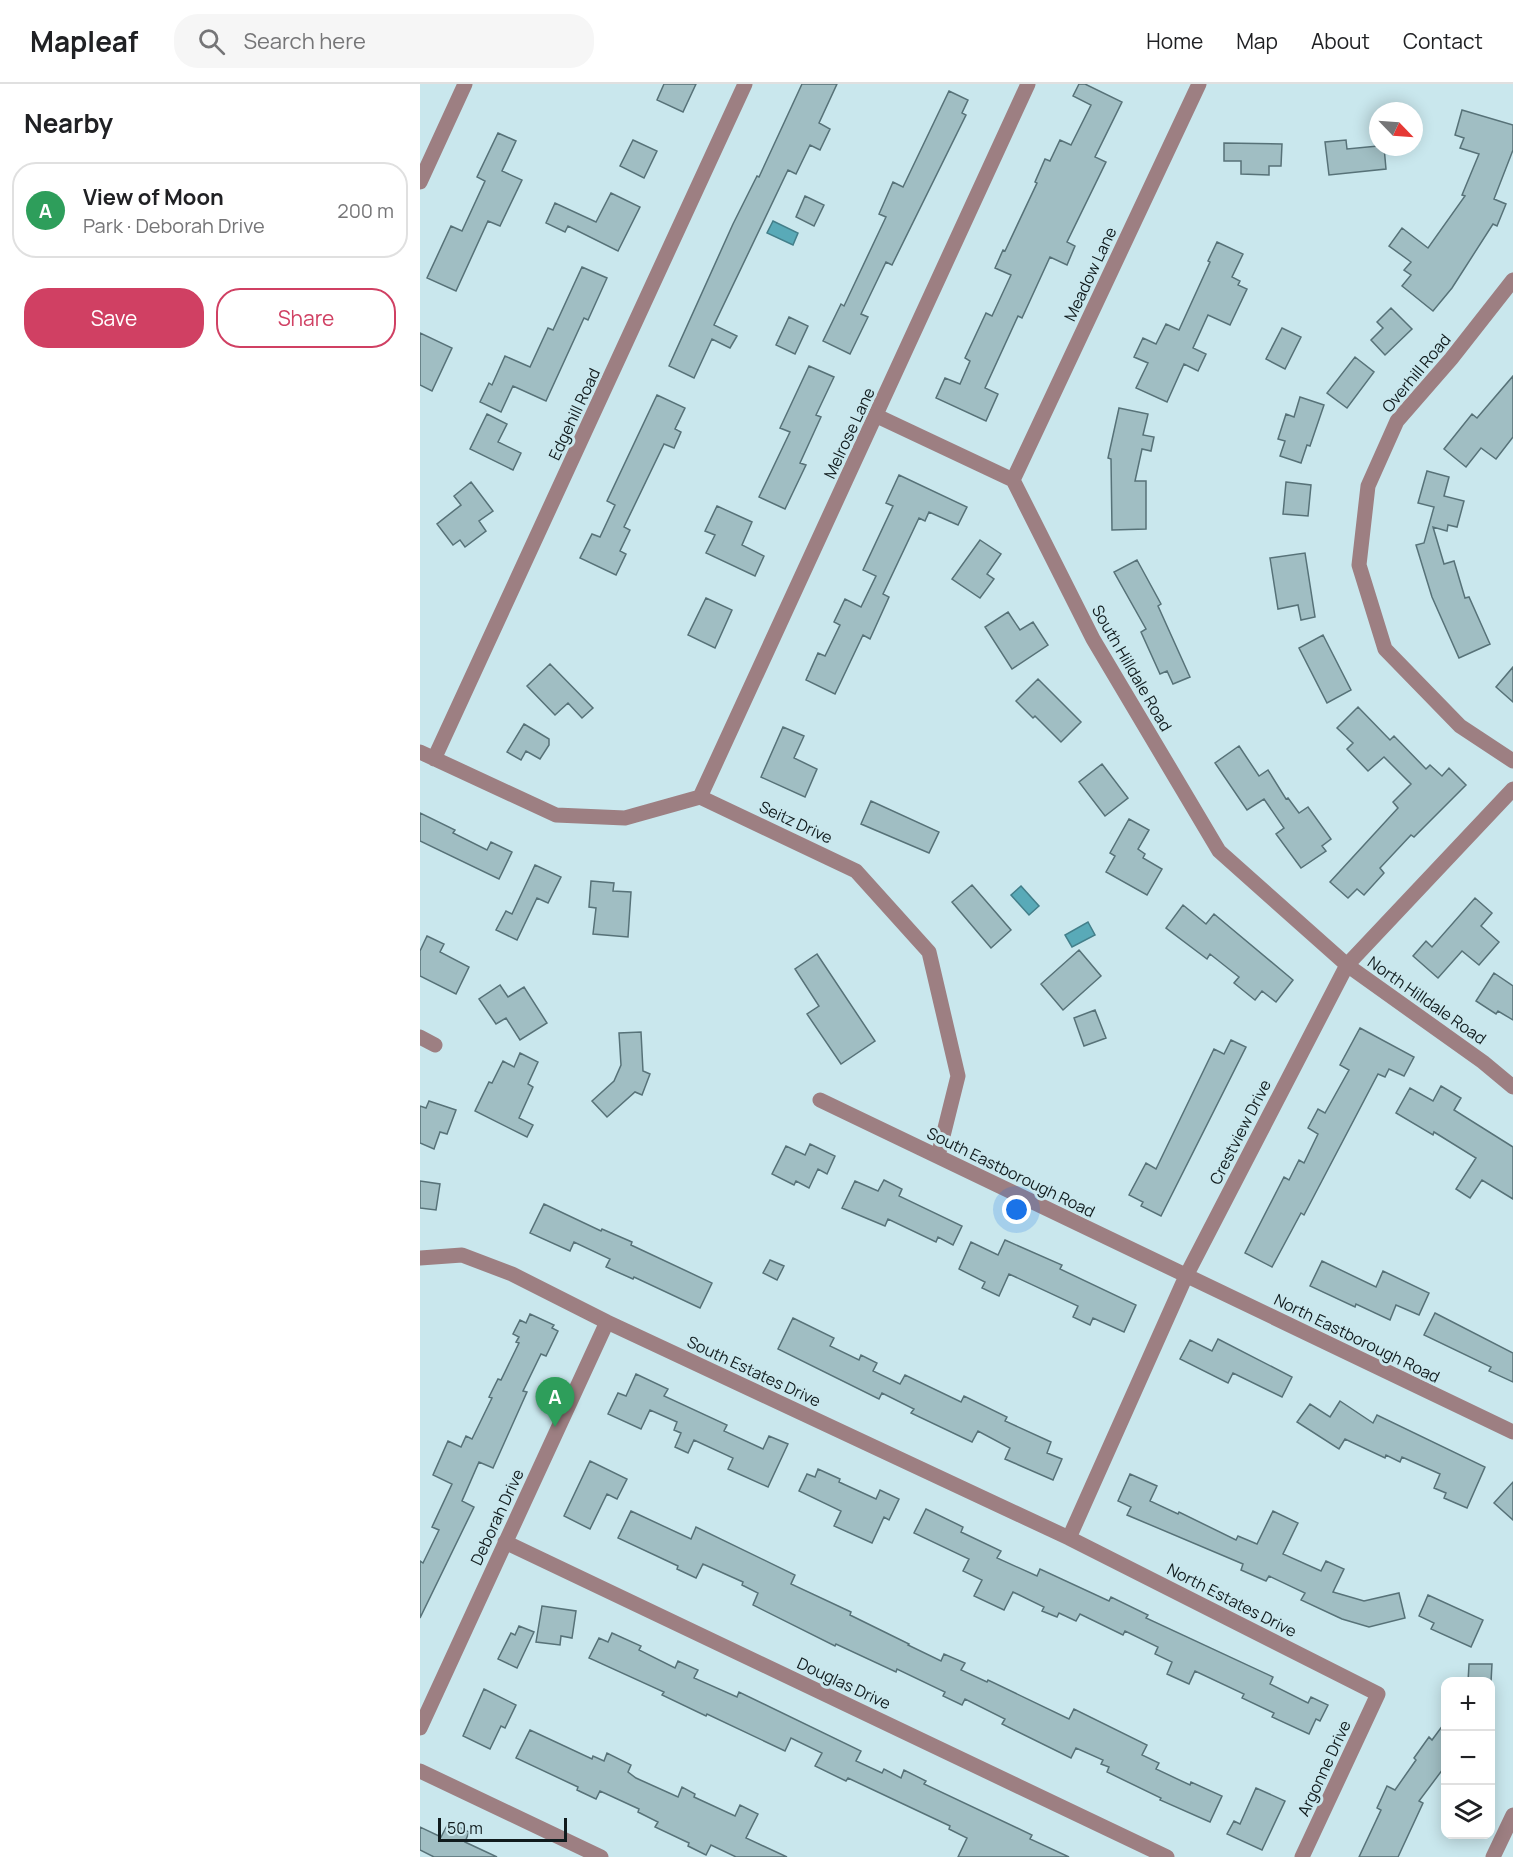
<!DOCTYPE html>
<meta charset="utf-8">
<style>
:root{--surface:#fff;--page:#f6f6f6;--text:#202124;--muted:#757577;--line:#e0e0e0;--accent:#d04063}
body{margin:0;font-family:Manrope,sans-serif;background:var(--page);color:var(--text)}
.controls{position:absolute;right:18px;bottom:18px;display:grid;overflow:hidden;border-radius:12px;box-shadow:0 3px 15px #0003}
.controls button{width:54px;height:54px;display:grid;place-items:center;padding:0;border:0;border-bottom:2px solid var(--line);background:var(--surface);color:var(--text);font:30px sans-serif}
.compass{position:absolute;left:949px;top:18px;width:54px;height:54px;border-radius:50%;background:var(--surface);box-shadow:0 3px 15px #0003;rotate:115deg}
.scale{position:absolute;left:18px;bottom:15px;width:129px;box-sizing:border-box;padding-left:6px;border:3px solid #101b1d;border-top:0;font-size:16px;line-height:21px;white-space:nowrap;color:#101b1d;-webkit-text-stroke:4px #c9e7ed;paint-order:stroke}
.you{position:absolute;left:597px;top:1126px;width:21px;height:21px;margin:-15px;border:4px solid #fff;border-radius:50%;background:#1a73e8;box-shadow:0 0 0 9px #1a73e833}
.badge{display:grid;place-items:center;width:39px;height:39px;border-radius:50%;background:var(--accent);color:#fff;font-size:20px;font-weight:700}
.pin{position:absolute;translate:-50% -50px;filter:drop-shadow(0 2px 3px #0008)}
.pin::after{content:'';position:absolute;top:32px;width:21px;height:18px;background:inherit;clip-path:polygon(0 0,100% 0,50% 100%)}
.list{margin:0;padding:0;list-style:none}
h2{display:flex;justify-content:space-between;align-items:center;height:78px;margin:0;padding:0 24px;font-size:26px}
h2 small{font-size:20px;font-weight:400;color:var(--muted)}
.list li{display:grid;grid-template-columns:39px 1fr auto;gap:18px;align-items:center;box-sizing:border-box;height:96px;margin:0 12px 12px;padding:0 12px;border:2px solid var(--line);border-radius:24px}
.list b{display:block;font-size:22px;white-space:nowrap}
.list p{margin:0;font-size:20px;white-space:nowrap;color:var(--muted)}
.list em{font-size:20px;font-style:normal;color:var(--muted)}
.actions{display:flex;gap:12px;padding:18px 24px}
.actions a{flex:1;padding:14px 0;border:2px solid var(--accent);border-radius:24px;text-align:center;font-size:21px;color:var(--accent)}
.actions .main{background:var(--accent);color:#fff}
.icon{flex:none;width:33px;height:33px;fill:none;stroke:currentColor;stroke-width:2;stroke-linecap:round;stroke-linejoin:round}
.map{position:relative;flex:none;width:1093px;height:1773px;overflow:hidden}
header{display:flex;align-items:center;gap:36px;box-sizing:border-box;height:84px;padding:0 30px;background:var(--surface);border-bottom:2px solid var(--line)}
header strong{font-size:28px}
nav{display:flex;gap:33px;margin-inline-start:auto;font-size:21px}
.search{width:420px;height:54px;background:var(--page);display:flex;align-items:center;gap:15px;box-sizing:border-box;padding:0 21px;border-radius:24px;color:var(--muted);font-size:22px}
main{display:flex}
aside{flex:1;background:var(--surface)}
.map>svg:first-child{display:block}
</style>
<header>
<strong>Mapleaf</strong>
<div class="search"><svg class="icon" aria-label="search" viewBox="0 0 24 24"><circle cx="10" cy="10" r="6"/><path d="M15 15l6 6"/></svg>Search here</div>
<nav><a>Home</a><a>Map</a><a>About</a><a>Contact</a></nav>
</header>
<main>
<aside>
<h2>Nearby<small></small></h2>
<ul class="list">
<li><span class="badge" style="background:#2e9e5b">A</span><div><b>View of Moon</b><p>Park · Deborah Drive</p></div><em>200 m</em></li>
</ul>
<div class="actions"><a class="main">Save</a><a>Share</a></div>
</aside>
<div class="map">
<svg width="1093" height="1773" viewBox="0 0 1093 1773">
<rect width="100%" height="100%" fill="#c9e7ed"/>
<path fill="#59aab8" stroke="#437f8a" stroke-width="1.5" d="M353 137 378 149 373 161 347 149Z
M601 802 619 822 609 831 591 811Z
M668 838 675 851 652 863 645 851Z"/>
<path fill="#a0bec3" stroke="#577278" stroke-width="1.5" d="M244 0H276L263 28 237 16Z
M382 0H417L399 39 410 45 400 66 390 61 376 90 368 86 294 241 317 252 310 264 292 255 274 294 249 282 313 140 337 92 339 93Z
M659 0H665L702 18 675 73 686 78 647 158 655 162 647 181 630 173 602 234 598 232 565 304 578 310 566 337 516 314 525 294 540 300 550 277 545 274 566 229 572 232 591 191 575 184 583 166 585 167 617 99 615 98 625 75 630 77 640 56 651 61 671 21 653 12Z
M529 7 548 16 542 29 546 31 472 181 466 178 441 230 448 233 430 270 403 257 421 220 424 222 466 133 459 130 473 98 483 103Z
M1042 26 1093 41V66L1074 115 1086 120 1077 142 1073 140 1032 204 1013 227 982 202 991 191 984 186 991 178 969 162 982 144 1008 164 1045 112 1042 111 1059 70 1040 64 1044 54 1035 51Z
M78 49 96 57 82 87 102 96 80 142 68 137 36 207 7 194 31 142 42 147 65 97 57 93Z
M213 56 237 67 224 94 200 82Z
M926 56 927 65 958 62 964 63 966 85 909 91 905 58Z
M804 59 862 60 861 82H849V91L821 90V77H804Z
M191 109 220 123 198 167 148 142 145 148 126 139 135 119 176 138Z
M385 112 404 121 394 142 376 133Z
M797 158 823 170 812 193 820 197 818 201 827 205 810 241 788 231 773 264 786 270 778 287 764 280 747 318 716 304 728 279 714 273 723 254 736 260 746 240 759 246 790 178 788 177Z
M162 183 187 194 168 236 164 234 126 317 93 302 81 328 60 318 69 299 72 301 85 272 110 283 128 244 133 246Z
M971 224 992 245 965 271 951 256 963 244 957 238Z
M369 233 388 242 375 270 356 261Z
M862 244 881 253 865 285 846 275Z
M0 249 32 264 12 307 0 301Z
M935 273 954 288 927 324 907 309Z
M389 282 414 293 396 331 401 333 380 379 386 381 365 425 339 413 370 348 360 344Z
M1093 292V353L1076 375 1061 364 1046 383 1024 365 1052 330 1057 334Z
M237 311 265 324 255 345 261 348 254 364 244 360 204 443 210 446 200 467 206 470 196 491 160 474 172 450 180 453 195 421 187 417Z
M880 313 904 321 890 362 887 361 881 379 860 372 865 357 858 355 866 330 874 333Z
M699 324 728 330 723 351 734 353 731 367 722 365 715 397H726V445L692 446 691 375 688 374Z
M67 330 87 340 78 358 101 369 93 386 50 365Z
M1007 387 1029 393 1024 412 1044 417 1037 443 1028 441 1027 447 1013 443 1024 480 1034 477 1045 514 1049 513 1070 560 1039 574 1012 513 996 461 1004 459 1014 423 998 419Z
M479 391 547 423 538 441 509 428 505 437 499 434 463 510 469 513 450 555 443 551 415 610 386 596 398 569 405 572 420 541 414 538 425 515 441 523 456 492 443 486 473 422 466 419Z
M51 398 73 427 59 437 66 447 45 463 40 456 33 461 17 440 41 421 34 412Z
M866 398 891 401 888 432 863 430Z
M297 422 332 438 322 461 344 472 335 492 286 469 295 451 285 447Z
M560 456 581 470 567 490 574 495 560 514 532 495Z
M885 469 895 533 881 536 878 521 858 525 850 474Z
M717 476 741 520 738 522 770 593 753 600 747 587 740 590 721 548 726 545 694 488Z
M286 514 312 526 295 564 268 551Z
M588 528 600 546 613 538 628 561 592 585 565 543Z
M903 551 931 606 907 619 879 564Z
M130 580 173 624 162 634 148 619 135 631 107 602Z
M1093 583V618L1076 603Z
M618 595 661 638 641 658 615 632 613 634 596 617Z
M938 623 970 656 974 652 1006 685 1010 681 1022 692 1029 684 1046 701 994 753 991 751 960 784 964 789 944 811 937 805 928 814 910 798 978 724 973 718 991 700 964 673 948 687 927 665 933 659 917 644Z
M104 640 129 655V661L120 675 106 667 101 676 87 668Z
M363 643 384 652 374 674 397 685 385 713 341 693Z
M819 662 839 692 848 686 866 715 868 714 879 729 888 723 911 755 902 762 906 767 881 784 856 750 864 744 844 715 827 726 795 679Z
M682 680 708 714 685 732 659 698Z
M451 717 519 748 509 769 441 740Z
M0 729 35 746 33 749 67 766 71 758 92 768 79 795 0 757Z
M709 735 729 746 718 765 725 770 723 774 742 785 727 811 686 788 695 772 690 769Z
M115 781 141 793 128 819 117 814 97 856 76 846 86 827 92 830Z
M171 797 194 799 193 807 211 808 208 853 173 850 176 824 169 823Z
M552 801 591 846 571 864 532 818Z
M1055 814 1072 829 1061 842 1079 858 1059 881 1042 867 1018 894 993 872 1006 857 1012 863Z
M763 821 786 840 794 830 873 896 856 918 842 907 835 916 814 899 819 893 790 870 787 875 746 844Z
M7 852 24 860 20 868 49 883 36 910 0 892V867Z
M659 866 681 892 643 926 621 900Z
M397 870 455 957 421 980 387 930 399 922 375 885Z
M1074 889 1093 902V936L1078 927 1076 930 1056 917Z
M80 901 88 913 104 903 127 939 100 956 86 934 76 940 59 915Z
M675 926 686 954 664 962 654 934Z
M940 944 994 973 984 992 969 985 965 993 958 990 884 1131 881 1129 852 1183 825 1169 864 1093 869 1096 879 1076 884 1079 898 1050 888 1044 898 1025 905 1029 929 986 920 981Z
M221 948 223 987 230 990 222 1011 215 1008 187 1033 172 1017 194 997 201 981 199 949Z
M811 956 826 963 741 1132 721 1122 723 1118 709 1111 726 1079 736 1085 794 965 804 970Z
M100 969 118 978 108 1000 113 1003 99 1034 113 1041 107 1053 55 1027 69 998 72 999 83 977 94 983Z
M1021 1002 1041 1014 1034 1026 1093 1063V1115L1062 1096 1050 1114 1036 1105 1056 1074 1014 1048 1013 1051 976 1029 990 1004 1013 1017Z
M9 1017 36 1026 27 1050 20 1048 14 1065 0 1059V1022L6 1024Z
M390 1060 415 1072 407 1090 398 1085 389 1104 376 1097 374 1101 352 1090 366 1062 385 1071Z
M464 1096 482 1105 479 1112 542 1142 533 1161 518 1153 516 1158 468 1135 465 1142 422 1124 435 1097 458 1107Z
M0 1097 20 1100 16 1126 0 1124Z
M124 1120 181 1147 182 1145 212 1158 211 1161 292 1199 280 1224 214 1193 213 1195 186 1183 190 1175 154 1158 150 1167 110 1149Z
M585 1156 642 1181 640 1185 716 1221 704 1248 673 1234 670 1241 653 1233 658 1222 589 1190 579 1212 562 1204 565 1198 539 1185 551 1158 578 1171Z
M350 1176 364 1182 357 1196 343 1189Z
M902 1177 956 1203 963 1187 1009 1209 999 1231 976 1221 970 1236 936 1220 935 1223 890 1202Z
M1015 1229 1093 1269V1298L1069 1287 1071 1283 1004 1251Z
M110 1230 134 1241 132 1244 138 1247 126 1272 121 1270 103 1307 107 1308 73 1384 59 1378 42 1417 54 1423 0 1534V1477L3 1479 19 1446 12 1443 32 1400 13 1391 28 1357 41 1363 46 1352 52 1355 72 1314 69 1313 78 1295 81 1296 99 1259 96 1258 99 1253 93 1250 100 1236 106 1239Z
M373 1234 414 1254 410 1262 439 1276 441 1271 457 1279 453 1287 480 1300 485 1291 541 1318 544 1312 587 1333 585 1337 631 1358 627 1369 642 1375 633 1396 585 1375 590 1364 558 1347 552 1358 491 1329 494 1325 462 1309 459 1315 358 1265Z
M798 1255 872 1293 862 1313 813 1289 808 1299 760 1275 770 1256 792 1267Z
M216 1290 248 1305 244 1312 307 1341 304 1347 343 1365 349 1352 368 1360 348 1403 308 1385 313 1374 274 1356 268 1369 255 1363 261 1349 254 1346 257 1338 230 1326 221 1345 188 1330 198 1309 206 1312Z
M920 1317 953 1339 957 1331 1065 1383 1047 1424 1024 1414 1026 1409 1014 1404 1020 1390 982 1373 980 1378 966 1371 965 1374 925 1355 919 1365 877 1338 890 1320 910 1333Z
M170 1377 207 1395 197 1415 187 1410 170 1445 144 1432Z
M398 1385 420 1395 419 1398 456 1415 460 1406 479 1415 469 1436 464 1433 452 1459 414 1442 421 1427 379 1407 387 1390 395 1393Z
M710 1390 737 1402 730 1417 758 1430 759 1428 816 1456 818 1452 837 1460 853 1427 878 1439 863 1470 901 1487 906 1477 924 1485 913 1508 944 1517 979 1509 985 1534 949 1543 922 1535 881 1516 885 1509 849 1492 846 1497 821 1486 823 1480 707 1431 711 1423 698 1417Z
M1093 1398V1436L1074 1419Z
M506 1425 543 1443 541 1448 581 1467 577 1474 617 1492 620 1485 689 1517 691 1513 728 1531 726 1534 853 1593 850 1600 888 1619 891 1613 908 1621 900 1637 896 1635 889 1650 852 1633 854 1629 822 1614 824 1610 775 1587 769 1600 747 1590 752 1578 735 1570 738 1563 705 1547 703 1551 660 1530 656 1537 639 1529 637 1533 622 1527 624 1523 593 1508 584 1526 554 1512 562 1496 543 1487 549 1475 494 1449Z
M211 1427 271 1455 276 1443 375 1491 371 1500 431 1528 430 1531 489 1560 488 1561 521 1577 524 1570 545 1579 541 1586 567 1598 568 1596 649 1635 654 1625 727 1661 722 1671 739 1679 736 1685 770 1701 771 1698 802 1712 790 1738 740 1716 741 1714 687 1688 689 1683 681 1680 683 1676 656 1664 651 1674 582 1640 585 1635 545 1615 542 1621 523 1612 525 1608 477 1585 476 1588 416 1560 415 1562 333 1521 338 1509 322 1501 323 1498 283 1480 276 1494 257 1485 258 1482 198 1454Z
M1008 1511 1063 1536 1051 1563 1011 1545 1014 1539 999 1532Z
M122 1522 156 1527 152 1554 141 1552 140 1561 116 1558Z
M99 1542 114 1548 97 1584 78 1575 91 1549 95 1551Z
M192 1549 221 1562 219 1566 255 1584 258 1577 278 1586 274 1594 317 1613 319 1608 441 1667 436 1677 462 1689 464 1685 481 1694 484 1686 506 1697 504 1700 612 1751 610 1755 649 1773H538L547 1754 529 1745 530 1742 428 1694 426 1697 395 1682 402 1669 371 1654 365 1667 287 1630 286 1632 242 1611 244 1608 169 1574 179 1554 188 1558Z
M1049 1580H1072L1071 1598H1048Z
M64 1605 96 1621 85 1644 81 1642 70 1665 43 1652Z
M1026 1637V1681L999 1717 1003 1719 978 1773H939L961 1726 957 1724 967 1702 975 1706 996 1676 994 1674 1009 1653 1012 1656Z
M110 1646 172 1675 173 1672 184 1677 187 1669 211 1681 208 1688 216 1694 258 1713 262 1703 275 1710 274 1713 315 1732 320 1721 338 1730 326 1754 367 1773H316L291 1761 286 1771 268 1762 269 1759 235 1743 238 1738 218 1728 219 1725 180 1707 176 1715 157 1706 158 1703 96 1674Z
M836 1704 865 1717 842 1766 807 1750 814 1737 820 1740Z
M29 1738 49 1748 45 1758 77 1773H14L0 1766V1743L21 1753Z"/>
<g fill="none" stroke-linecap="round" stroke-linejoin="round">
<path stroke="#9d7f82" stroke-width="15" d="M0 98 45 0
M1093 196 1031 275 977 337 948 402 939 481 965 565 1040 642 1093 677
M457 332 593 396 673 555 799 767 927 881 1063 978 1093 1003
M593 396 779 0
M0 668 136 731 205 734 280 713 436 787 509 868 538 992 518 1072
M14 675 325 0
M280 713 608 0
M0 953 15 961
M400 1016 1093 1348
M0 1174 42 1171 92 1190 187 1238 649 1454 958 1610 882 1773
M649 1454 766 1192 927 881 1093 705
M85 1458 747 1773
M0 1644 187 1238
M0 1687 181 1773"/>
<path stroke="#9d7f82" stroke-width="15" d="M1073 1773 1093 1731"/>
</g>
<g text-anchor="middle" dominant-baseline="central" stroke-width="6" stroke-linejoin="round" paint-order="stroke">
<g font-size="16" fill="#101b1d" stroke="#c9e7ed">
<text transform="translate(670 190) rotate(-65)">Meadow Lane</text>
<text transform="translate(996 289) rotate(-50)">Overhill Road</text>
<text transform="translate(154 330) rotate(-65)">Edgehill Road</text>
<text transform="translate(429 349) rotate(-65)">Melrose Lane</text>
<text transform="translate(712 584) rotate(60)">South Hilldale Road</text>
<text transform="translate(376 738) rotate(25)">Seitz Drive</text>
<text transform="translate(1007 916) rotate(35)">North Hilldale Road</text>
<text transform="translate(820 1048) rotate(-63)">Crestview Drive</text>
<text transform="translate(591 1088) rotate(26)">South Eastborough Road</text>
<text transform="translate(937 1254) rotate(26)">North Eastborough Road</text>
<text transform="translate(334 1287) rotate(25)">South Estates Drive</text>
<text transform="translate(77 1433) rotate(-65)">Deborah Drive</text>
<text transform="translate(812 1516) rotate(27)">North Estates Drive</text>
<text transform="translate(424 1599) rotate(25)">Douglas Drive</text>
<text transform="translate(904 1684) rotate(-65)">Argonne Drive</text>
</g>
</g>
</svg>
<div class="controls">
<button>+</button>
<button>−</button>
<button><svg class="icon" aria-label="layers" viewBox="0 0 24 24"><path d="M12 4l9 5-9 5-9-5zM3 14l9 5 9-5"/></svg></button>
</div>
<svg class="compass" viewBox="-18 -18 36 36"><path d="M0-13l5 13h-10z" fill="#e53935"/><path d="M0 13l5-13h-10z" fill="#757577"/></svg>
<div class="scale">50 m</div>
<div class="you"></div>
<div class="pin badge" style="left:135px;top:1343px;background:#2e9e5b">A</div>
</div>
</main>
